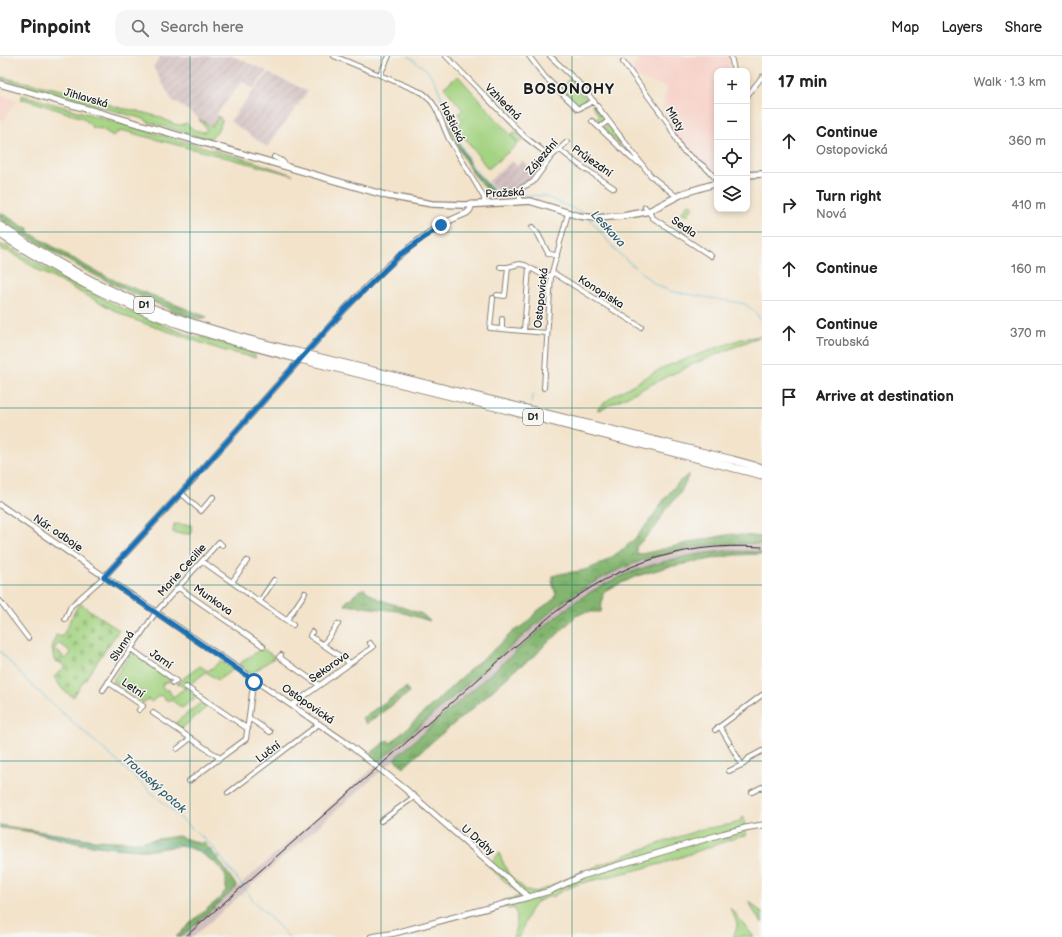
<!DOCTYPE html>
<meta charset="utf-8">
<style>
:root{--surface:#fff;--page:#f6f6f6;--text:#222;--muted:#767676;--line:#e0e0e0}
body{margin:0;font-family:"Balsamiq Sans",sans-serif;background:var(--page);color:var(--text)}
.controls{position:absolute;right:12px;top:12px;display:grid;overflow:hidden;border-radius:8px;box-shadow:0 2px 6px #0003}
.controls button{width:36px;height:36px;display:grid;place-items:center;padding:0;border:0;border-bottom:1px solid var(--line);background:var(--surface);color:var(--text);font:20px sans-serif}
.stop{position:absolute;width:12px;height:12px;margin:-9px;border:3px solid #1f6fb2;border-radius:50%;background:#fff}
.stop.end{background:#1f6fb2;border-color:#fff;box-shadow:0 1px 4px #0008}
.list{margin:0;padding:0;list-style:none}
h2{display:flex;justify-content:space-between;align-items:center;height:52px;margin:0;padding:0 16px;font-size:17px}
h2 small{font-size:13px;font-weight:400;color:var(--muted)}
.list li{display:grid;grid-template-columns:26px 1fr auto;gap:12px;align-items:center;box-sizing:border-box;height:64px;padding:0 16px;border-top:1px solid var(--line)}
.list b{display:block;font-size:15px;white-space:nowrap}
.list p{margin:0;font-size:13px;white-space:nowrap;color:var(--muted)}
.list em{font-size:13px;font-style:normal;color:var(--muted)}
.icon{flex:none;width:22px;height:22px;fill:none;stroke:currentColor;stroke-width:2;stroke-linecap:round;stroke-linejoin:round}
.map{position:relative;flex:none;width:762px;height:881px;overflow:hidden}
header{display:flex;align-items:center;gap:24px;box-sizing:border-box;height:56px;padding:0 20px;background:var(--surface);border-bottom:1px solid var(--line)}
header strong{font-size:19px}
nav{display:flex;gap:22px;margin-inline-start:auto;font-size:14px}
.search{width:280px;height:36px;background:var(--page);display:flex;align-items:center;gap:10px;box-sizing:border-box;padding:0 14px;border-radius:12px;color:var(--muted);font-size:15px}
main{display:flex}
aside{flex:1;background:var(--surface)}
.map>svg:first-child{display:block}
</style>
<header>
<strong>Pinpoint</strong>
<div class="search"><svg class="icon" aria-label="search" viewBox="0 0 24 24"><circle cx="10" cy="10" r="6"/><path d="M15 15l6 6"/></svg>Search here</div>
<nav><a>Map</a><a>Layers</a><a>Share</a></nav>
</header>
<main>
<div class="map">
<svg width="762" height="881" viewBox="0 0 762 881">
<defs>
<pattern id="industrial-furrows" width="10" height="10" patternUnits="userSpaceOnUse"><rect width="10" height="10" fill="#d2bfc0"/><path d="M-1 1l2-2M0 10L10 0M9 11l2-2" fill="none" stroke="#b4a4a4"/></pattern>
<pattern id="forest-crowns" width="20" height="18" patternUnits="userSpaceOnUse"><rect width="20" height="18" fill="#83b570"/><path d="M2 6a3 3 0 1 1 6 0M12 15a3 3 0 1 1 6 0" fill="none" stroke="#6a925b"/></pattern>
<pattern id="cemetery-stones" width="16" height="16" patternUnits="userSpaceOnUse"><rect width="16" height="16" fill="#a4d382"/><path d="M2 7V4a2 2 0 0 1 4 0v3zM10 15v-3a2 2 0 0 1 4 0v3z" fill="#8db570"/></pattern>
</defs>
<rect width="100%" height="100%" fill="#f6f6f2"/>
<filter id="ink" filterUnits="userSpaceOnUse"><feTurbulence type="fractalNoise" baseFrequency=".025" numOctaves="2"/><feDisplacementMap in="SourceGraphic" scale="8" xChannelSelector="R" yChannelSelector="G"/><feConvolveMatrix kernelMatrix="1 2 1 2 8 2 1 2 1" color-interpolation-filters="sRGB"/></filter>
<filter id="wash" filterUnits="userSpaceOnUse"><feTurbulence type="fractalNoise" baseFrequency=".012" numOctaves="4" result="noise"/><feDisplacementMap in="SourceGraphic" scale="16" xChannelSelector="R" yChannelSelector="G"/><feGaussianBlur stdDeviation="0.9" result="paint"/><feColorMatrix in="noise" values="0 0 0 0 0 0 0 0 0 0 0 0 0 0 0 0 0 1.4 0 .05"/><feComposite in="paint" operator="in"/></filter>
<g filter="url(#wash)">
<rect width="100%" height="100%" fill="#f3e3cb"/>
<path fill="#f7d1c8" d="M641 0H728L731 15H717V122L696 101H694L695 96 684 94 662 53 667 30 640 24 631 13Z
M0 38 17 45 0 67Z"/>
<path fill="url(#industrial-furrows)" d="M161 0H232L267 15 254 33 242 25 217 58 219 60 212 71 172 44 153 11Z
M268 17 308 35 267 91 230 65Z
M512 105 517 110 522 105 538 116 523 130 518 129V133L514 132 513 136 498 135 488 126Z"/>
<path fill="#d2bfc0" d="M724 487 762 488V496L738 495 708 497 665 505 615 523 573 548 545 570 193 881H181L378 708 377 707 379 704 540 565 569 541 582 532 612 516 647 502 678 494Z"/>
<path fill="#a4d382" stroke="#60784f" d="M458 20 511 79 515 75 524 83 519 87 511 79 518 88 488 113 456 70 463 65 458 58 463 54 444 31Z
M0 21 57 33 124 53C133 53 147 58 156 60 166 62 175 73 186 67L194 74 204 76 207 74 199 63 212 71 219 60 222 65C219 72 215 81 207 83L148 66 144 63 0 23Z
M570 23 588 45 578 51 561 34Z
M22 39 252 105 293 119 139 79C129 76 121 72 113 80L102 73 93 72 83 62 24 43 21 44Z
M593 48 606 65 605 66H600L596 62 599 59 592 49Z
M610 69 622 85V88H619L603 73 606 70Z
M688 148 694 150 687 160 682 156Z
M0 189 8 191 77 230 130 256 196 282 198 280 252 296 256 302 222 294 129 262 40 215 10 196 0 193Z
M761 280 691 309 599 354 597 353 613 340 664 311 741 283Z
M174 468 191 469 192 477 191 478 174 477 173 476Z
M262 592 275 601 251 618 238 609Z
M132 596 171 624 168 626 163 627 162 630 165 635 168 633 173 641 185 632 177 627 200 610 208 615 221 605 234 613 218 624 206 616 185 632 197 640 182 652 170 643 168 645 160 639 151 646 148 643 143 647 114 626V622Z
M203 645 209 649 181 673 174 668Z
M743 761H744L746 780 738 781 661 808 578 828 556 838 555 840C530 842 527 861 520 881H513C516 872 519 860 514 852L508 853 501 845 518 841 519 840 518 837 488 810 499 797 507 815 514 824 526 834 536 836 550 831 577 818 626 799 702 773 733 768 740 765Z
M749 845 762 857V867L753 854Z
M730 852 734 856 754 881 743 880 733 881C741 866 735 865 730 852Z"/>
<path fill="url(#forest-crowns)" stroke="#506846" d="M451 70 460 90 473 114 496 138 501 139 500 141C476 133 459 93 449 71Z
M0 156 22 170 27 172 28 171 30 177 35 180 93 214 118 226 207 261C204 262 199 263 195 262 183 260 170 253 158 248 101 225 52 197 0 163Z
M689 418 681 436 665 454 657 469 652 475 636 491 637 497 642 498 700 484 732 478 762 481V488C687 483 616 506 556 551L377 707 368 699 388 684 391 687 477 607C489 599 499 589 510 578 514 574 522 571 527 566 532 562 535 556 540 553 546 548 553 546 556 539L552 525 553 520C563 516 574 517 584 514 600 510 616 499 629 488 652 468 665 434 689 418Z
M725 495 762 496V498L734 499 667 511 637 520 606 534 603 537 601 556H585L576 560 556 580 546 587 535 600 516 613 478 648 434 684 404 711 394 703C428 673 462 643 496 613 521 591 546 568 572 548 617 516 670 500 725 495Z
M364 533 378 543 422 558 430 565 397 555 345 549 346 546 360 534Z
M407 631 409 637 366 668 362 662Z
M0 769 93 784 138 786 178 780 201 788 203 785 219 804 237 831 181 881H176L190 867 219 843 226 834V822L224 817 215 807 198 795 183 790 172 791 152 794H139L106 791 81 788 32 776 0 772Z"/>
<path fill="url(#cemetery-stones)" stroke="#60784f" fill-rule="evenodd" d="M79 547 119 574 73 641 63 634 54 621 66 610 54 604 52 592 56 579 62 581ZM59 587 71 596 69 600 65 603 62 602 63 600 54 593Z"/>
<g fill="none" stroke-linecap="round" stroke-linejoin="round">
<path stroke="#5bbbd9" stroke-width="1" d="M408 0 426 13 434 24 437 30 458 84 473 112 497 138 517 139
M520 139 545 140 585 158
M590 163 616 195 656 229 670 235 745 248 754 255 762 265
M531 347 533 339
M0 595 28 626 213 791 253 844 289 881
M41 777 94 787 124 790 170 787 184 788 221 802"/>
</g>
</g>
<g filter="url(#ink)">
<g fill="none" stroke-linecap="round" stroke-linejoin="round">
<defs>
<path id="minor" d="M334 0 423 37C438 48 441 67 449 83 461 103 473 122 484 142V147
M446 0 525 81 551 101
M529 0 545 21 578 53 594 45
M550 0 581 29 651 120 676 140
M731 0 734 15
M623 6 668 67 682 94 706 112 717 124
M380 19 389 0
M747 40 762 21
M592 65 632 103 639 107
M600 71 608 65
M559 93 578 108 614 132
M274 101 282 105 288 111
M520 145 519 133 533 126 551 101 567 86
M645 151 653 162 711 200
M532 171 538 178 548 197 557 200
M500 211H508L519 208 525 209 541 218 551 220
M552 216 641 271
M497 239 505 240 508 211
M493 242 490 272 547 277
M502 273V263
M524 275 529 212
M544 332 551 220 568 157
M181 437 201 455 213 441
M202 505 293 569
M232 526 247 505
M179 532 263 590
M0 545 28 582
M260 545 274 524
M65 563 71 550 104 521
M287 564 305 537
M312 576 310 580 350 607
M323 589 338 568
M131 593 176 625 173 627
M281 599 279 601 319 629
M108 626 143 650 139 654
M186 631 248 673
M103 634 156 556 219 486 222 489
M292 649 373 591 370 587
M153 657 220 702
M249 662 270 676
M720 671 729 686
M715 674 762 639
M731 690 742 709
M177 693 191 682
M729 715 744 708 749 702 762 695
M189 725 246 683 253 629 255 625
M752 736 762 731
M228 737 319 668
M381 765 414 741"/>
<path id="tertiary" d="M0 449 348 688 404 732 529 841
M104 521 181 437 345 253C374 223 404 192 439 170 448 165 458 161 467 157L470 154 472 148
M371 881 395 877 529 841 550 835 582 820 722 778 745 772 762 769"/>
<path id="secondary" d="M0 28 388 140 432 148 464 149 530 145 579 160 595 162 623 160 640 157 649 155 684 137 717 127
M747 119 762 118"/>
<path id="motorway" d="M0 170C56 208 117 241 181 263 220 277 260 287 301 297
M0 178C33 199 67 220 103 237 165 267 230 285 296 302
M309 299 733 404 762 412
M304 304 504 353 762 419"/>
</defs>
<use href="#minor" stroke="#888074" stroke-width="6"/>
<use href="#tertiary" stroke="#888074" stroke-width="7"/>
<use href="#secondary" stroke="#888074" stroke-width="8"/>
<use href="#motorway" stroke="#888074" stroke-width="9"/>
<use href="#minor" stroke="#fff" stroke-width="4"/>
<use href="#tertiary" stroke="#fff" stroke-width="5"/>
<use href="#secondary" stroke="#fff" stroke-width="5.5"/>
<use href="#motorway" stroke="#fff" stroke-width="7"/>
<path stroke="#1c1c1c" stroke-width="1" d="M185 881 542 567C607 512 675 485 762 491"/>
<defs>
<path id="motorway-bridge" d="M301 297 309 299
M296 302 304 304"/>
</defs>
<use href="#motorway-bridge" stroke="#888074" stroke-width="9" stroke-linecap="butt"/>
<use href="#motorway-bridge" stroke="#fff" stroke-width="7"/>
</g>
</g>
<g fill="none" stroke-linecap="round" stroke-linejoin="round" filter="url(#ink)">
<path stroke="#1f6fb2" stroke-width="5" d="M254 626 255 625 104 521 181 437 345 253 400 199 441 169"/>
</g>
<path fill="none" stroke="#0f766e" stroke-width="1" stroke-opacity="0.55" d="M190 0V881M381 0V881M572 0V881M0 176H762M0 352H762M0 529H762M0 705H762"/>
<g text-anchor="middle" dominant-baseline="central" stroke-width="3" stroke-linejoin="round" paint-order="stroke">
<g fill="#f6f6f2" stroke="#5d5d5c" stroke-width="1">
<rect x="134" y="241" width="20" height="16" rx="3"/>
<rect x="523" y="353" width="20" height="16" rx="3"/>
</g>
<g font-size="10" font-weight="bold" fill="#1c1c1c">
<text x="144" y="249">D1</text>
<text x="533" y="361">D1</text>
</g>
<g font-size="11" fill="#1c1c1c" stroke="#f6f6f2">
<text transform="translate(86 42) rotate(16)">Jihlavská</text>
<text transform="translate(503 46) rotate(45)">Vzhledná</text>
<text transform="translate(675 63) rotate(59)">Mlaty</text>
<text transform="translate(452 66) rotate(64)">Hoštická</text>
<text transform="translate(542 101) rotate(-49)">Zájezdní</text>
<text transform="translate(592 105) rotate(35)">Průjezdní</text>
<text transform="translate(505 137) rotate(-3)">Pražská</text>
<text transform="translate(684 171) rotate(34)">Sedla</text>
<text transform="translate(601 236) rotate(32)">Konopiska</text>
<text transform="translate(541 242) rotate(-84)">Ostopovická</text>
<text transform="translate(58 477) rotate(34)">Nár. odboje</text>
<text transform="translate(182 514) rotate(-48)">Marie Cecilie</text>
<text transform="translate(213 544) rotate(35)">Munkova</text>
<text transform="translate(122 590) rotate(-56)">Slunná</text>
<text transform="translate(161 603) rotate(35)">Jarní</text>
<text transform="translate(329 611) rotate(-35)">Sekorova</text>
<text transform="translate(133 632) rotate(35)">Letní</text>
<text transform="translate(308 648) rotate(35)">Ostopovická</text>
<text transform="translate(268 696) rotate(-37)">Luční</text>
<text transform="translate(478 784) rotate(41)">U Dráhy</text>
</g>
<g font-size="12" font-style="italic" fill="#355c68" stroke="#f6f6f2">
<text transform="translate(608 173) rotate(48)">Leskava</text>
<text transform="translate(154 728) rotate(42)">Troubský potok</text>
</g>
<g font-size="15" font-weight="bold" letter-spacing="1" fill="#1c1c1c" stroke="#f6f6f2">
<text x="569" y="33">BOSONOHY</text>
</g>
</g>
</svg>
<div class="controls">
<button>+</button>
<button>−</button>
<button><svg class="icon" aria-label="locate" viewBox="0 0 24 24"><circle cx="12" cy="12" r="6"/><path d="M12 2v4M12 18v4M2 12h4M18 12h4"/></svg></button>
<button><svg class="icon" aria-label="layers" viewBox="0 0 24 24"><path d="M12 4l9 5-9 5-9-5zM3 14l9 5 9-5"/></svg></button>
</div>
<div class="stop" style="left:254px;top:626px"></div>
<div class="stop end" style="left:441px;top:169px"></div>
</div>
<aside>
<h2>17 min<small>Walk · 1.3 km</small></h2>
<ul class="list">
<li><svg class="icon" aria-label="ahead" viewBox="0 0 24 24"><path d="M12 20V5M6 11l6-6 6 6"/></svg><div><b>Continue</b><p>Ostopovická</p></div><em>360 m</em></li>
<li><svg class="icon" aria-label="right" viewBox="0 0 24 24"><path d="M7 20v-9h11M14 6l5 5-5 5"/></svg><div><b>Turn right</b><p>Nová</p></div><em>410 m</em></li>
<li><svg class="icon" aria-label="ahead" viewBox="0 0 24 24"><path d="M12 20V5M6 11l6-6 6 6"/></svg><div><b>Continue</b></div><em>160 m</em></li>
<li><svg class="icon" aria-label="ahead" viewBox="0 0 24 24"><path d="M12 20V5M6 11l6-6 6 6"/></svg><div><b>Continue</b><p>Troubská</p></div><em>370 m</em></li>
<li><svg class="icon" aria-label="arrive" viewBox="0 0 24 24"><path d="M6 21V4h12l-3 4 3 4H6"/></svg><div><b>Arrive at destination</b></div></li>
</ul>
</aside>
</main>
